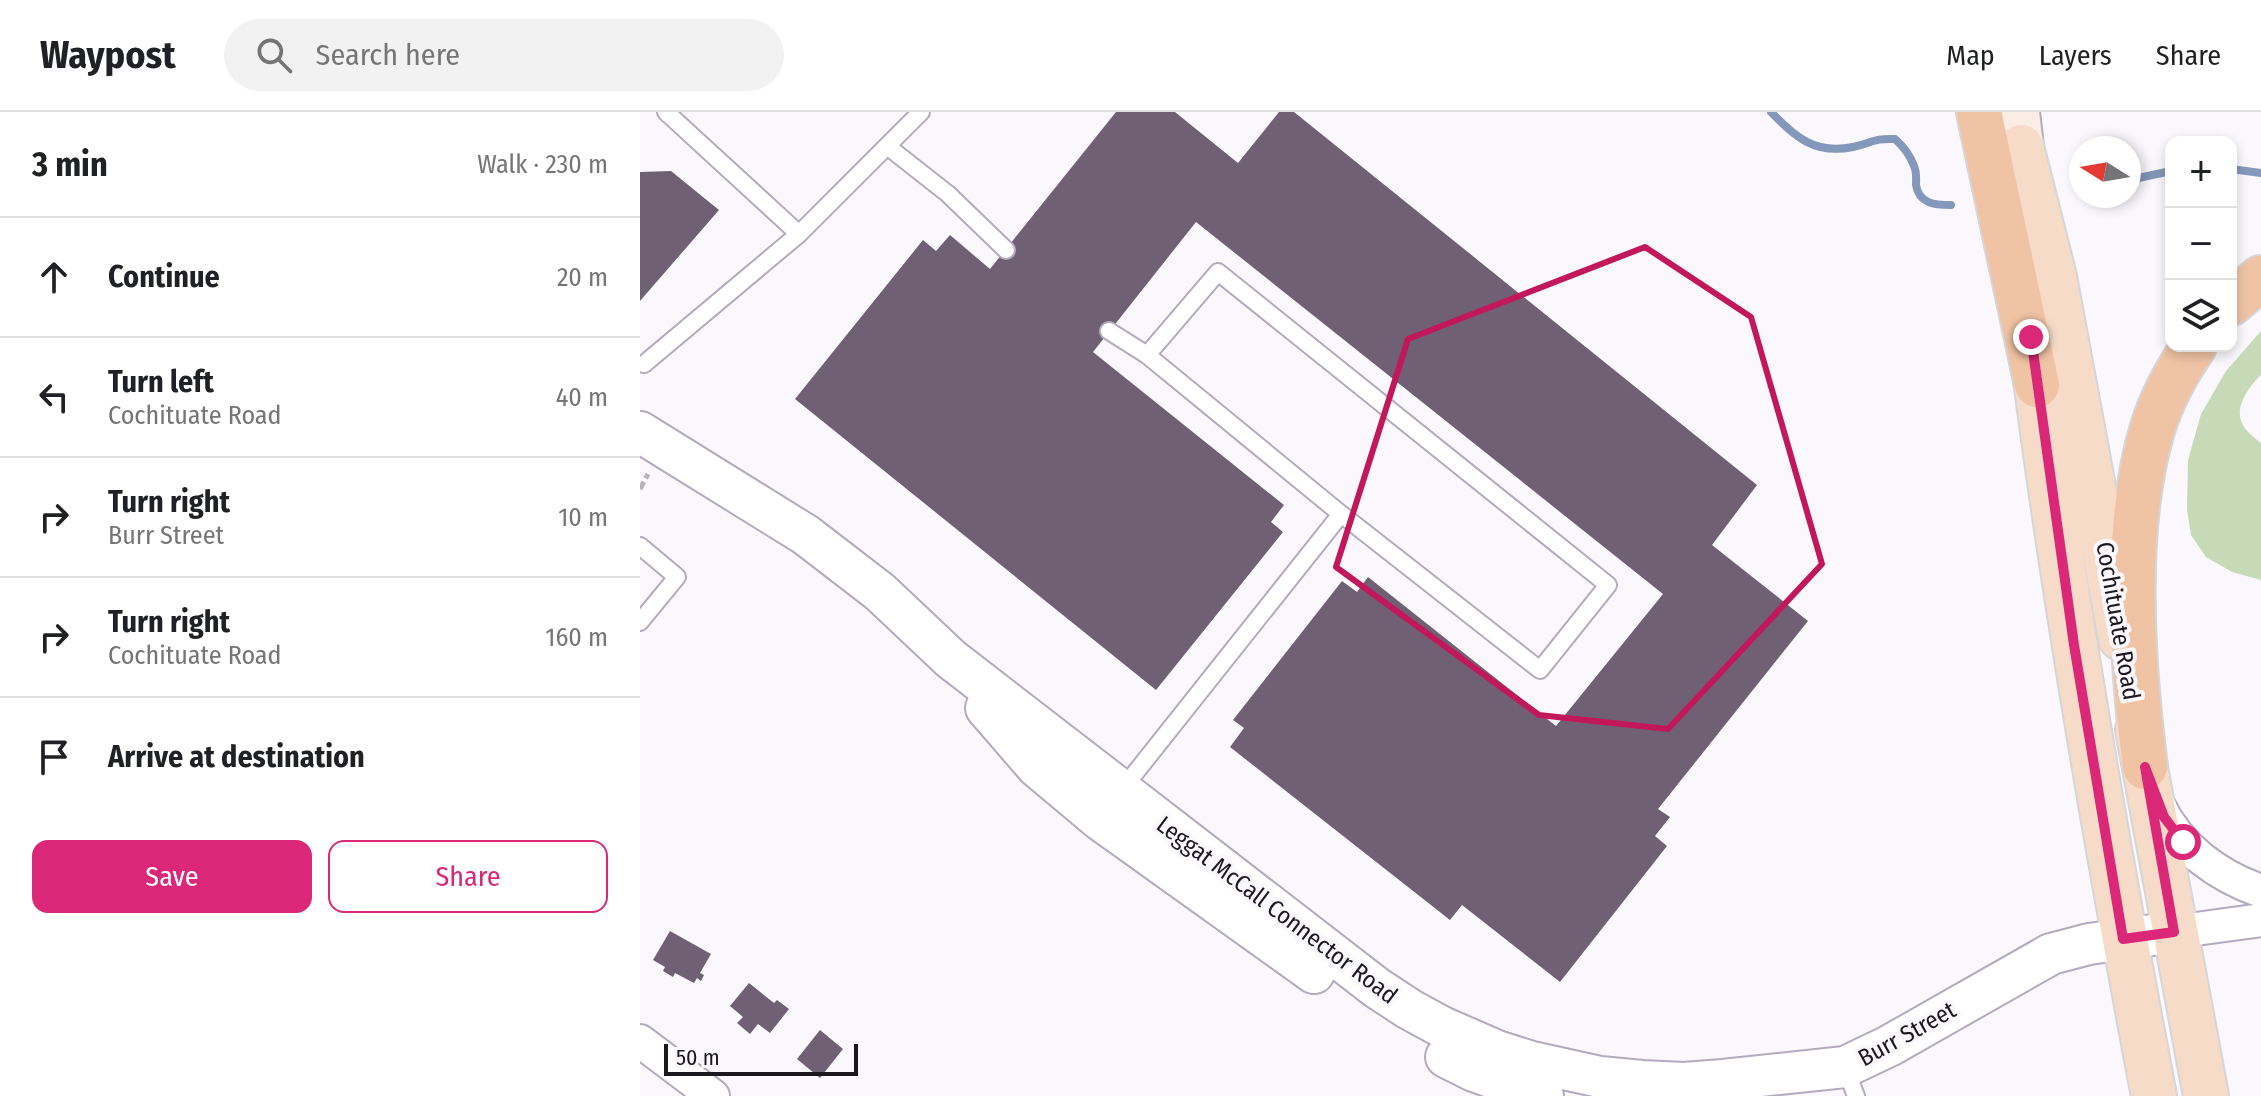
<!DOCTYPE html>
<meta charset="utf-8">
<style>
:root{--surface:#fff;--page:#f2f2f2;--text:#202124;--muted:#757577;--line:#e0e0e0;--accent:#db2777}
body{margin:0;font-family:"Fira Sans Condensed",sans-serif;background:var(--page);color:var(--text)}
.controls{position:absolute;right:24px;top:24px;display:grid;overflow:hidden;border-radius:16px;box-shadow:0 4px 12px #0003}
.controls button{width:72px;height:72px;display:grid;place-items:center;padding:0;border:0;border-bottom:2px solid var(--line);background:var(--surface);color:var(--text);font:40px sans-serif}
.compass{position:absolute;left:1429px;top:24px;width:72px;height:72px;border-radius:50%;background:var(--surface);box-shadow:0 4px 12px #0003;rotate:281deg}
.scale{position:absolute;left:24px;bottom:20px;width:194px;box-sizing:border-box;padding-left:8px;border:4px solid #1b171f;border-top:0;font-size:22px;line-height:28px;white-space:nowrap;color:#1b171f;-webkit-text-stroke:6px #faf8fc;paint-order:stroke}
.stop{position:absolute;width:24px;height:24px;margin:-18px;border:6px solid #db2777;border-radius:50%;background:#fff}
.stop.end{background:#db2777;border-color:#fff;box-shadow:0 2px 8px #0008}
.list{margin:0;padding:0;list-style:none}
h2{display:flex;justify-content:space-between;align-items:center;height:104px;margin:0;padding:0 32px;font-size:34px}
h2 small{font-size:26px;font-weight:400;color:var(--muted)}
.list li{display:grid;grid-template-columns:52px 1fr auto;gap:24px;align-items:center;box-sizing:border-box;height:120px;padding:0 32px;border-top:2px solid var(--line)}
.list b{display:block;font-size:30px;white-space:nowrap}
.list p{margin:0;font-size:26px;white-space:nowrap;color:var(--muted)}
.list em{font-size:26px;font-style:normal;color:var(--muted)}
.actions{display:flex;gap:16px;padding:24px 32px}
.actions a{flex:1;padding:18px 0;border:2px solid var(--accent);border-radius:16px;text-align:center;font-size:28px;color:var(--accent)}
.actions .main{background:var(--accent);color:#fff}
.icon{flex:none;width:44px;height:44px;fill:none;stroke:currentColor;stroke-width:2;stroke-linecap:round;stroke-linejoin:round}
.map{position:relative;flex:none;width:1621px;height:984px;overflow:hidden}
header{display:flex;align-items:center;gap:48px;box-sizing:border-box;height:112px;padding:0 40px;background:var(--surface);border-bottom:2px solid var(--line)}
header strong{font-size:38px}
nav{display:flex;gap:44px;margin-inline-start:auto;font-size:28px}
.search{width:560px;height:72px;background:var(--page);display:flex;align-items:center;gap:20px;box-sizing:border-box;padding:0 28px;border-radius:44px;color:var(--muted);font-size:30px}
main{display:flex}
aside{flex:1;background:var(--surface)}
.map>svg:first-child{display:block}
</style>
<header>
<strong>Waypost</strong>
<div class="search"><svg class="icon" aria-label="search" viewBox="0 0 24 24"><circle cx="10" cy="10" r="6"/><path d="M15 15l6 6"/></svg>Search here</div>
<nav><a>Map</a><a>Layers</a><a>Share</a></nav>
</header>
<main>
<aside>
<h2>3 min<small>Walk · 230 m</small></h2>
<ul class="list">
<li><svg class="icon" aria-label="ahead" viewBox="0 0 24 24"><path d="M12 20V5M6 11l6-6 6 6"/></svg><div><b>Continue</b></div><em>20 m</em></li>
<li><svg class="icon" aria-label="left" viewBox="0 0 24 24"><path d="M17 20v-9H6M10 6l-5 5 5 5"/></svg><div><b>Turn left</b><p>Cochituate Road</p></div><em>40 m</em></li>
<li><svg class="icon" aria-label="right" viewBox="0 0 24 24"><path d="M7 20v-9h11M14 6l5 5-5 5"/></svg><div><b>Turn right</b><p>Burr Street</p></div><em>10 m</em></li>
<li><svg class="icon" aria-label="right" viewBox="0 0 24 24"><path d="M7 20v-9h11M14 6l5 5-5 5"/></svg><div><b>Turn right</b><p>Cochituate Road</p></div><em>160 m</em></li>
<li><svg class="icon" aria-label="arrive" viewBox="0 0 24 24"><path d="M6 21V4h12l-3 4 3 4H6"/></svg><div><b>Arrive at destination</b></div></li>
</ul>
<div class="actions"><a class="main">Save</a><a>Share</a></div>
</aside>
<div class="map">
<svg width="1621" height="984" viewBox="0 0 1621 984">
<rect width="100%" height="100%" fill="#faf8fc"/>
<path fill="#c7dab8" d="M1621 219V263C1610 273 1594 295 1602 311 1605 319 1615 326 1621 331V468L1592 460 1566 445 1551 423 1547 398 1548 348 1561 302 1586 259Z"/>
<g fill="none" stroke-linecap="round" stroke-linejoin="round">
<path stroke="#8398ba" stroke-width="8" d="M1131 0C1155 25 1175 43 1213 35 1232 31 1234 26 1255 27 1264 35 1270 43 1274 54 1277 60 1276 66 1276 73 1279 92 1295 93 1311 93
M1591 57 1621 61
M1489 68 1531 59"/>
</g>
<path fill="#6f6173" d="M476 0H535L598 51 639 0H654L1117 373 1072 433 1168 509 1018 697 1030 705 1015 724 1027 734 920 870 822 793 810 808 590 635 604 616 593 608 702 469 717 480 728 465 916 614 1023 482 556 110 453 240 644 393 631 410 643 420 516 578 155 287 283 128 296 139 310 123 350 157Z
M31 59 79 98 0 189V60Z
M30 819 71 842 60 861 64 863 61 869 57 866 54 871 35 861 33 865 23 859 25 855 13 848Z
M109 871 134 891 137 888 149 897 130 921 118 912 110 922 97 911 103 905 90 894Z
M180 918 203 937 180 966 157 947Z"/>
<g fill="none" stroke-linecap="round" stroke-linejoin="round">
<defs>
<path id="service" d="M247 34 308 82 366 138
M159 122 281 0
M578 160 968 473 900 558 701 402 507 243Z
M469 219 507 243
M4 252 159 122 26 0
M0 434 37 465 0 510
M480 680 701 402
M1205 955 1216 984"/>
<path id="minor" d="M1519 694C1539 736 1578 764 1621 779
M1534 820 1621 808
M0 929 73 984"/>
<path id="tertiary" d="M0 320 166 423 240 480 311 547 737 876 769 897 802 915 857 939 892 950 960 965 1002 969 1044 971 1083 968 1205 955 1249 934 1411 842 1449 832 1534 820
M346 596 397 655 459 707 674 861
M806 945 834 959 903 984"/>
<path id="secondary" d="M1377 0 1381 35"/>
<path id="primary" d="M1381 35 1414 165 1481 526
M1392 237C1424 488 1467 736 1514 984
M1498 618 1566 984"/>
<path id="motorway" d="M1339 0 1397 273
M1591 191 1621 166
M1505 655C1492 552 1482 415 1513 315 1522 286 1537 259 1554 234"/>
</defs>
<use href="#service" stroke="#b4aabf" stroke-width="20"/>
<use href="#minor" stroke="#b4aabf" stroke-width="36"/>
<use href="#tertiary" stroke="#b4aabf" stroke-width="44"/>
<use href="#secondary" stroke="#b4aabf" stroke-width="48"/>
<use href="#primary" stroke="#d6d5d7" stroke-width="48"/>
<use href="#motorway" stroke="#d6d5d7" stroke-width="48"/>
<path stroke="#b6b3b9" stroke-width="5" stroke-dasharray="8 4" stroke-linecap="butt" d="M0 377 8 362"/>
<use href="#service" stroke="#fff" stroke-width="16"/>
<use href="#minor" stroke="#fff" stroke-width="32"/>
<use href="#tertiary" stroke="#fff" stroke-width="40"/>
<use href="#secondary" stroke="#faede4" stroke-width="44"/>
<use href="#primary" stroke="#f6dbc8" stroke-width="44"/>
<use href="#motorway" stroke="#f0c3a4" stroke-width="44"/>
</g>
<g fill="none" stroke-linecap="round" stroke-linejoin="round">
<path stroke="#db2777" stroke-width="10" d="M1391 225 1434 533 1483 827 1534 820 1505 655 1524 705 1543 730"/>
</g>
<path fill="none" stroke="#c2185b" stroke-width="6" stroke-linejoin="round" d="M1005 135 1111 205 1182 452 1028 617 899 603 696 455 768 227Z"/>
<g text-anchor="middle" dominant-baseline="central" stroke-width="8" stroke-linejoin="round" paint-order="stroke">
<g font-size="24" fill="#1b171f" stroke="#faf8fc">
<text transform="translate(1478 509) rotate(80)">Cochituate Road</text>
<text transform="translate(637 798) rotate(37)">Leggat McCall Connector Road</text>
<text transform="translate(1267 922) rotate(-29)">Burr Street</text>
</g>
</g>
</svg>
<div class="controls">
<button>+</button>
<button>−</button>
<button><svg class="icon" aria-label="layers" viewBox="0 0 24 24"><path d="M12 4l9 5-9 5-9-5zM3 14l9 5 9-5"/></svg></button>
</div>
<svg class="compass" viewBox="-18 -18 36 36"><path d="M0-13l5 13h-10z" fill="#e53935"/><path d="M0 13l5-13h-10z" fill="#757577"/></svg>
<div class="scale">50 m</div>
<div class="stop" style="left:1543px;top:730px"></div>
<div class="stop end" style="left:1391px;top:225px"></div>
</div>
</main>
